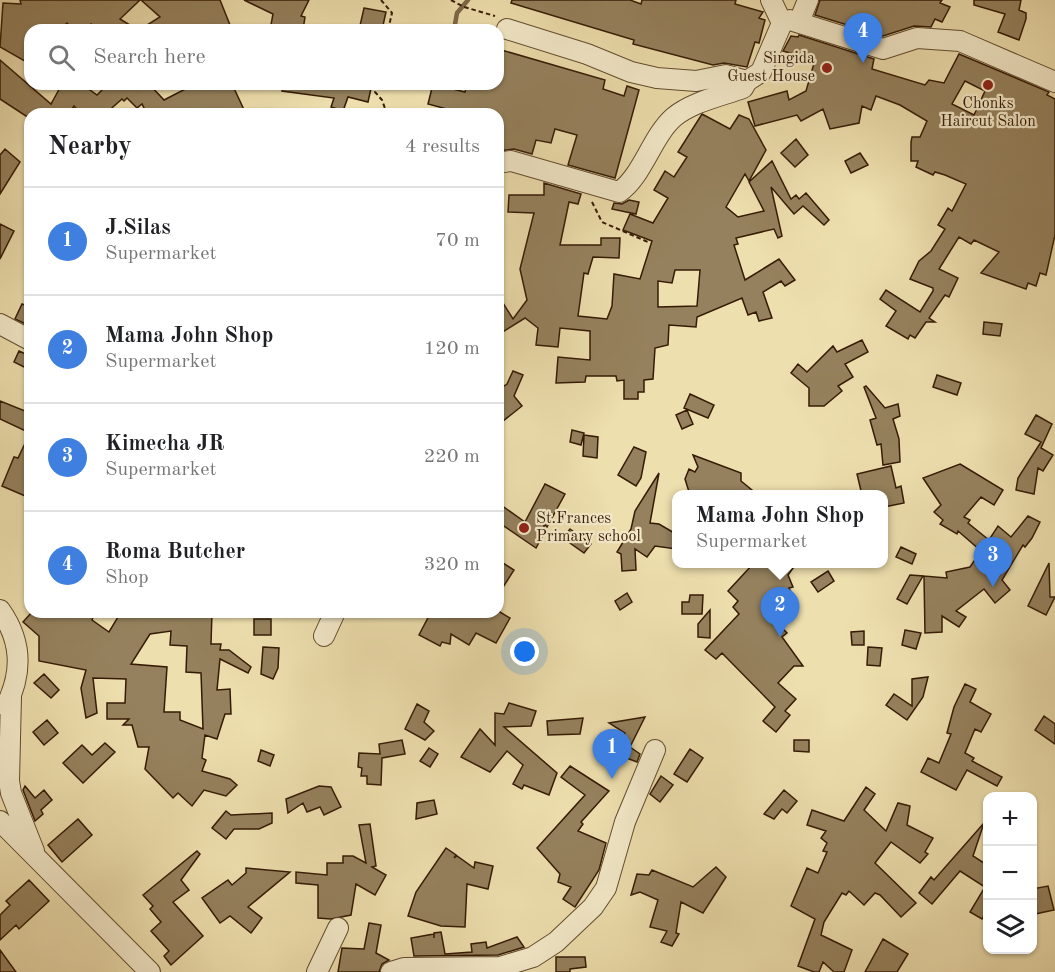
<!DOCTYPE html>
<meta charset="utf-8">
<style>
:root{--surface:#fff;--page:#f2f2f2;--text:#202124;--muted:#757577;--line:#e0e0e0;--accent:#8f2418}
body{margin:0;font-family:"Old Standard TT",serif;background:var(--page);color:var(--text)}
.controls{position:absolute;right:18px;bottom:18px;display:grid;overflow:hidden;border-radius:12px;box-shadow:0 2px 4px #0004}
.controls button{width:54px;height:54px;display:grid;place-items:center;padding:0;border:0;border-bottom:2px solid var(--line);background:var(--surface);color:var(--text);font:30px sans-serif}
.you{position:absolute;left:525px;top:652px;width:21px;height:21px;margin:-15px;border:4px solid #fff;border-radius:50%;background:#1a73e8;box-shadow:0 0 0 9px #1a73e833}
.badge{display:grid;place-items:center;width:39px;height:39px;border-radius:50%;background:var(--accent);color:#fff;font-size:20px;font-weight:700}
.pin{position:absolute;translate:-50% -50px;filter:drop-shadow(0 2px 3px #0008)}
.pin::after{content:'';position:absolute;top:32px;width:21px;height:18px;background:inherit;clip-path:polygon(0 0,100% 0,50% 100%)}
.popup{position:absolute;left:672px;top:490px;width:216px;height:78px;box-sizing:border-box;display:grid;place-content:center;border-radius:12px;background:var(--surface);filter:drop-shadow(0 2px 4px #0005);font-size:20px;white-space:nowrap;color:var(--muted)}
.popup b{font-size:22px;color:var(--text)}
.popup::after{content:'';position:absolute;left:50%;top:100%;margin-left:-12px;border:12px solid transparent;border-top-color:var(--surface)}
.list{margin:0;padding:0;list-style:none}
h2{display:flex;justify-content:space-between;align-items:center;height:78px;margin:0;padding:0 24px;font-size:26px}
h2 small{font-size:20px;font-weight:400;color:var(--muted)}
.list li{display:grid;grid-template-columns:39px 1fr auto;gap:18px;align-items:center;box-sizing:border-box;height:108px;padding:0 24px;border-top:2px solid var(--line)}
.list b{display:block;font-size:22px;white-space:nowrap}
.list p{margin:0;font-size:20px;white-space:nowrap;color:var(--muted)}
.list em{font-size:20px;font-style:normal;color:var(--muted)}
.icon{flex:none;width:33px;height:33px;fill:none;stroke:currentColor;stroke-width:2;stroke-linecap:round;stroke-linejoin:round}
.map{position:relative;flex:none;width:1055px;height:972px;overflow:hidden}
.search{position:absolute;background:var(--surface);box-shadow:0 2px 4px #0004;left:24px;top:24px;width:480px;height:66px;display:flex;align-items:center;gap:15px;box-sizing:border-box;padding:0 21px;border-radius:18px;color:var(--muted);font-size:22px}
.panel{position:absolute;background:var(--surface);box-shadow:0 2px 4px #0004;left:24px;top:108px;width:480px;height:510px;border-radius:18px}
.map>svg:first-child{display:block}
</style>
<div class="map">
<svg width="1055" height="972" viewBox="0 0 1055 972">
<rect width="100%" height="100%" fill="#eedfae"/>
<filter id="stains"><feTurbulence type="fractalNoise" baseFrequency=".00333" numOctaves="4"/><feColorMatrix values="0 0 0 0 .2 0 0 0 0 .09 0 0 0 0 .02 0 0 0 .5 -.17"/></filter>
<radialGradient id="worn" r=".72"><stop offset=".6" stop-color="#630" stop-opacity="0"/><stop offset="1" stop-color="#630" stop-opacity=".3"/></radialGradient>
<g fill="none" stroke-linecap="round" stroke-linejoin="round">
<path stroke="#7e6848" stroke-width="4.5" d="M454 30 457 13 468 0
M453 84 454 94"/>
</g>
<path fill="#95815d" stroke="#351b05" stroke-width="1.5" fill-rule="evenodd" d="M20 0H140L120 19 138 30H99L91 24 83 30H73L67 23 59 30H30V64L0 47 3 3 21 4Z
M141 0H220L232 30H139L160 17Z
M244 0H309L301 16 305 17 303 30H270L273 14Z
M512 0H630L641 4 642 0H736L735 4 763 12 759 18 765 20 759 43 755 42 747 67 724 63 713 65 633 44 634 40 511 3Z
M820 0H942L940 3 950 7 942 22 935 19 931 27 914 26 883 36 815 15Z
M974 0H1021L1019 10 1026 13V19L1019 40 998 32 1005 14 974 5Z
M364 8 386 12 382 30H359Z
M799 35 874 59 872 69 925 85 929 80 944 83 959 54 1049 92 1047 95 1055 99V235L1046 275 1040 273 1036 286 1028 283 1026 289 981 273 999 252 974 240 971 244 959 237 939 269 958 278 949 297 945 295 929 318 935 322H926L915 338 910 335 908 339 886 326 896 311 880 299 886 290 920 312 933 291V288L910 279 919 261 931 251 945 229 938 225 948 208 952 211 966 184 945 175 935 172 933 175 916 167 918 161H911V142L912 137H920L927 121 900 105 876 96 871 110 862 106 859 123 830 129 823 109 801 121 797 115 755 126 748 102 787 91 789 100 806 91 815 60 783 51 791 36 798 37ZM965 81 985 91 974 115 952 104Z
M498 49 605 80 603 89 624 96 627 86 639 90 615 178 568 165 577 135 555 129 551 143 536 140 532 154 514 149 498 151V114H457L458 112 428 104 433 84 465 92 467 84H498Z
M0 60 51 104 62 84H82L97 95 108 84H149L164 100 195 84H232L246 114H147L142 104 137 108 127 98 124 101 122 99 105 114H81L74 106 69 114H30L29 118 0 99Z
M283 84H372L368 102 348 97 343 111 331 107 334 98 282 91Z
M702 114 730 129 739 115 749 119 766 150 749 181 745 174 726 207 738 217 764 211 749 182 772 161 791 199 796 195 799 199 806 193 829 220 824 225 803 206 794 214 771 187 782 236 778 238 774 229 736 238 738 244 734 245 745 280 779 259 795 280 785 286 781 281 763 292 772 318 759 321 756 312 748 315 742 298 697 317 696 327 669 325 668 345 655 348 653 379 644 380V392H638V399H624V380L617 381 616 376H586L585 382 556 383 558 357 590 360V331L560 328 558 347 536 345 538 328 525 318 498 335V295L513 319 527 300 520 269 534 213 508 212 509 195H544V183L581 194 578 204 569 202 560 245H601V238H620L619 258 593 257 588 274 584 273 578 316 607 319 612 306 614 274 640 279 652 241 623 230 630 214 653 223 668 198 654 190 665 171 674 177 687 157 678 152ZM675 270H700L697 306 658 307V281L672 283Z
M796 139 808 155 795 167 781 153Z
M5 149 20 162 0 194V155Z
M860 153 868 165 851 173 845 161Z
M629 200 639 202 636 214 612 209 614 203 622 204Z
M0 224 14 231 0 259Z
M22 304 30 307V326L15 319Z
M984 322 1002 324 1000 336 983 334Z
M862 340 868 352 845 364 853 377 838 386 842 391 824 406H809V388L791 373 798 364 807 372 833 346 837 352Z
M19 351 30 356V370L14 362Z
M513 371 523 375 514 396 522 406 498 425V390L507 384Z
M937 375 961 383 957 395 933 387Z
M866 386 885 408 898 404 900 416 893 419 899 439 900 462 883 465 881 444 877 445 870 420 876 418 864 387Z
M690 394 714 405 708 418 684 408Z
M0 401 30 413V433L0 419Z
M687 410 693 424 682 429 676 415Z
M1036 415 1052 424 1041 448 1053 455 1043 471 1038 468 1034 494 1016 490 1018 478 1041 442 1025 434Z
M572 430 584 433 581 445 570 442Z
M30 433V498L2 486 14 457 18 458Z
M584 435 598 437 597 458 583 456Z
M634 447 646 452 641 478 636 486 618 475Z
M693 455 741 473V481L758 495H690L685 479 689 469 695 472 698 467Z
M960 464 1003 490 994 505 981 497 964 517 970 520 968 523 989 540 998 526 1011 537 1028 516 1040 522 1032 538 1025 547 1023 545 1002 580 1010 590 995 603 984 589 956 611 966 617 959 627 942 616V632L925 633 924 576 947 578 946 572 970 567 981 551 958 531 957 534 940 524 943 520 934 512 941 505 923 478Z
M891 466 896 488 901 486 904 503 884 507V495H862L857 474Z
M659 473 650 523 659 524 676 534V549L655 546 647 557 635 549 636 570 622 571 621 554 617 552 631 529 635 511Z
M545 484 565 494 547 527 544 524V533L536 548 498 522V503L525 522Z
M570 529 591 544 584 553 563 538Z
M901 547 916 554 912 564 896 557Z
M498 560 514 570 498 595Z
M1049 563 1050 597H1055L1046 615 1028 606Z
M753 564H796L788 575 793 587 789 588 795 599 769 615 787 633 782 637 803 666H794L778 683 796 699 785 711 790 715 776 732 763 721 775 707 722 653 716 659 705 650 739 614 733 607 738 601 728 591Z
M828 571 834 581 818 592 811 582Z
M910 575 923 576 907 604 897 599Z
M627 593 632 602 620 610 615 601Z
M690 595H703L702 614H682V602H689Z
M710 610V638L698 637V624Z
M32 612H95L92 620 109 632 121 612H212L211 644H221L220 650H229L251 667 248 673 220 659 217 690 230 689 231 714H225L217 739 205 735 202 758 206 760 202 771 230 779 237 785 226 796 204 790 192 806 178 793 173 798 145 769 149 747H138L132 725H123L129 719H107V703H125L126 679 93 678 97 713 86 718 81 688 86 670 39 661V636L23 622ZM171 631 170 645 187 646 186 672 201 673 203 729 180 720V712H164L167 667 131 664 150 634Z
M431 612H500L510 618 496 643 476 633 469 645 451 634 450 644 442 642 440 646 419 635Z
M254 619H271V635H254Z
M905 630 921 633 916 649 902 645Z
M864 631V645H852L851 632Z
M263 647 279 648 278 668 273 679 261 674Z
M868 647 882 648 880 666 867 665Z
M44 674 59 690 51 698 34 683Z
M928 677 923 697 907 720 886 705 894 694 912 706V679Z
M965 684 976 689 970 702 991 714 981 732 975 729 965 753 974 758 972 761 1002 777 997 786 967 770 956 790 921 772 928 758 939 763 951 734 947 733 954 707Z
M509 703 536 711 531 726 504 727 557 773 549 795 524 785 522 789 513 784 523 765 507 751 490 772 461 757 480 729 495 745V713L504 714Z
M417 704 429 711 424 722 434 731 425 740 405 729Z
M1044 716 1055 724V744L1035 730Z
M645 717 630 747 640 754 637 762 624 757 623 760 616 757 625 733 609 723Z
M583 718 580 734 548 735 547 721Z
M47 720 58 733 44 745 33 732Z
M402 740 405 754 382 758 381 785 367 784V776H361L362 768 358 767 359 753 380 754 379 744Z
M794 740H809V752L794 751Z
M105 743 115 752 83 783 63 763 82 745 92 755Z
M429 748 438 754 430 767 420 761Z
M690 749 703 758 687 782 674 774Z
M261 750 274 755 270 766 258 761Z
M570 766 609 791 581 822 583 824 578 831 606 843 599 870 575 907 563 899 571 887 558 882 560 874 537 848 585 795 561 777Z
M661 776 673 785 660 802 650 794Z
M25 786 35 798 44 790 52 800 41 810 43 814 35 821 23 790Z
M319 786 331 787 341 807 324 815 320 807 307 812 303 803 288 813 286 799Z
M866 787 875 794 864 810 886 831 898 803 910 806 907 825 933 838 925 852 928 854 920 863 891 842 875 863 916 903 901 917 880 895 875 893 864 905 849 891 846 895 842 893 824 922 821 935 852 950 844 972H834L823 962 819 972H814L798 966 815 919 791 906 807 868 818 873 827 852 823 851 827 843 821 838 826 831 807 825 812 810 844 821Z
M784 790 797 801 787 813 782 809 774 819 764 814Z
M434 800 437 814 416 819 417 803Z
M226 811 231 815 272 813V823L259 829H234L226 839 212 828Z
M78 819 92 835 62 862 48 845Z
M984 823 973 856 987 865V910L982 919 970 912 985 887 960 871 932 904 919 893 931 877 934 880Z
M370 824 376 866 372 867 386 875 375 895 356 884 351 915 331 919 318 918V885L296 883V872L327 875V863H343V856H353L366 863 359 825Z
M446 848 456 855 454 858 457 856 474 868 475 862 493 866 488 889 467 884 465 927 441 926 408 916 416 892Z
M197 851 200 854 181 880 189 890 173 902 203 936 171 965 164 956 169 951 151 931 161 922 150 909 153 906 143 895Z
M716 867 726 877 703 913 681 902 676 933 679 934 672 946 661 942 667 931 650 927 658 900 640 892 631 895 637 874 649 875 652 870 693 887Z
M246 868 290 872 248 907 262 918 251 933 230 916 220 923 202 898 228 880 232 885 246 873Z
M29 880 49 901 19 929 16 925 0 940V915L10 905 6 901Z
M1048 886 1054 910 1035 914 1032 889Z
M369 923 381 925 376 953 389 960 382 964 379 972H338L342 948 364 949Z
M441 932 445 954 472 952 471 944 486 942 487 948 517 937 524 947 498 955 414 956 411 938 434 934V938V933Z
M883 939 908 954 897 972H865Z
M0 950 16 972H0Z
M556 957H585L586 967 570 969V972H556Z"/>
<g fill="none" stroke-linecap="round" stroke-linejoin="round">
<defs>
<path id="minor" d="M771 0 782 23
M799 22 808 0
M507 29 587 54 631 72 657 78 696 81 726 75 747 81 761 72 782 23 790 20 883 49 917 38 960 41 1055 82
M498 163 511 161 619 192C642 177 652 136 674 117 692 102 721 96 743 88L747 81
M0 324 30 340
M0 610C22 641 23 672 6 706
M324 636 335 612
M11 696 9 781 11 793 34 851
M0 821 150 972
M317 972 338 928
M391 972 404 968 500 967 533 957 556 942 593 907 606 888 625 822 655 750"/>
</defs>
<use href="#minor" stroke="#634c2f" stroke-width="22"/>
<path stroke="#351b05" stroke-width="2" stroke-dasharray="4.5 3" stroke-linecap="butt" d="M381 0 392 13 388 30
M451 0 464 7 495 16
M376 84 375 92 382 100 387 114
M592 202 602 222 648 242"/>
<use href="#minor" stroke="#f4eaca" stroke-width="20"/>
</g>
<g fill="#8f2418" stroke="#f4eaca" stroke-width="2">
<circle cx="827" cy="68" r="6"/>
<circle cx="988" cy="85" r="6"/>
<circle cx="524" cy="528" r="6"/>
</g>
<g text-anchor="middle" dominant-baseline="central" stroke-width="4.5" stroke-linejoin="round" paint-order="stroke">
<g font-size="16" fill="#351b05" stroke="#f4eaca" text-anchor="end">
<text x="815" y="59">Singida<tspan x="815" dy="18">Guest House</tspan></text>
<text x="988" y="104" text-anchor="middle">Chonks<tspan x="988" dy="18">Haircut Salon</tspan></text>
<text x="536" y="519" text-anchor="start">St.Frances<tspan x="536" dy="18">Primary school</tspan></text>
</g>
</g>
<rect width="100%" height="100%" filter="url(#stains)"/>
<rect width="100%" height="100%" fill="url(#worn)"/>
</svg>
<div class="controls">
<button>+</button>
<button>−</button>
<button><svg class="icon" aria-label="layers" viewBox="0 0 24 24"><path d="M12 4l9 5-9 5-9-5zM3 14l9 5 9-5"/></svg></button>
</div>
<div class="you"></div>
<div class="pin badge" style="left:612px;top:779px;background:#3f7fe0">1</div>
<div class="pin badge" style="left:780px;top:637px;background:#3f7fe0">2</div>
<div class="popup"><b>Mama John Shop</b>Supermarket</div>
<div class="pin badge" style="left:993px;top:587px;background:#3f7fe0">3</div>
<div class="pin badge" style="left:863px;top:63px;background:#3f7fe0">4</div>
<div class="search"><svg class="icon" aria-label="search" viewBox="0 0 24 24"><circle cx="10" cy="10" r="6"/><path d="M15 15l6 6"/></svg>Search here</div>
<section class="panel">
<h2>Nearby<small>4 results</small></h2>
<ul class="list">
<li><span class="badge" style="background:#3f7fe0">1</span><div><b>J.Silas</b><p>Supermarket</p></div><em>70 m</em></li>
<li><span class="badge" style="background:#3f7fe0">2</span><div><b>Mama John Shop</b><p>Supermarket</p></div><em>120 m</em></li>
<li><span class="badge" style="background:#3f7fe0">3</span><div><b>Kimecha JR</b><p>Supermarket</p></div><em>220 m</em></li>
<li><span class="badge" style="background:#3f7fe0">4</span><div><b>Roma Butcher</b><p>Shop</p></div><em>320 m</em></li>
</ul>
</section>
</div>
